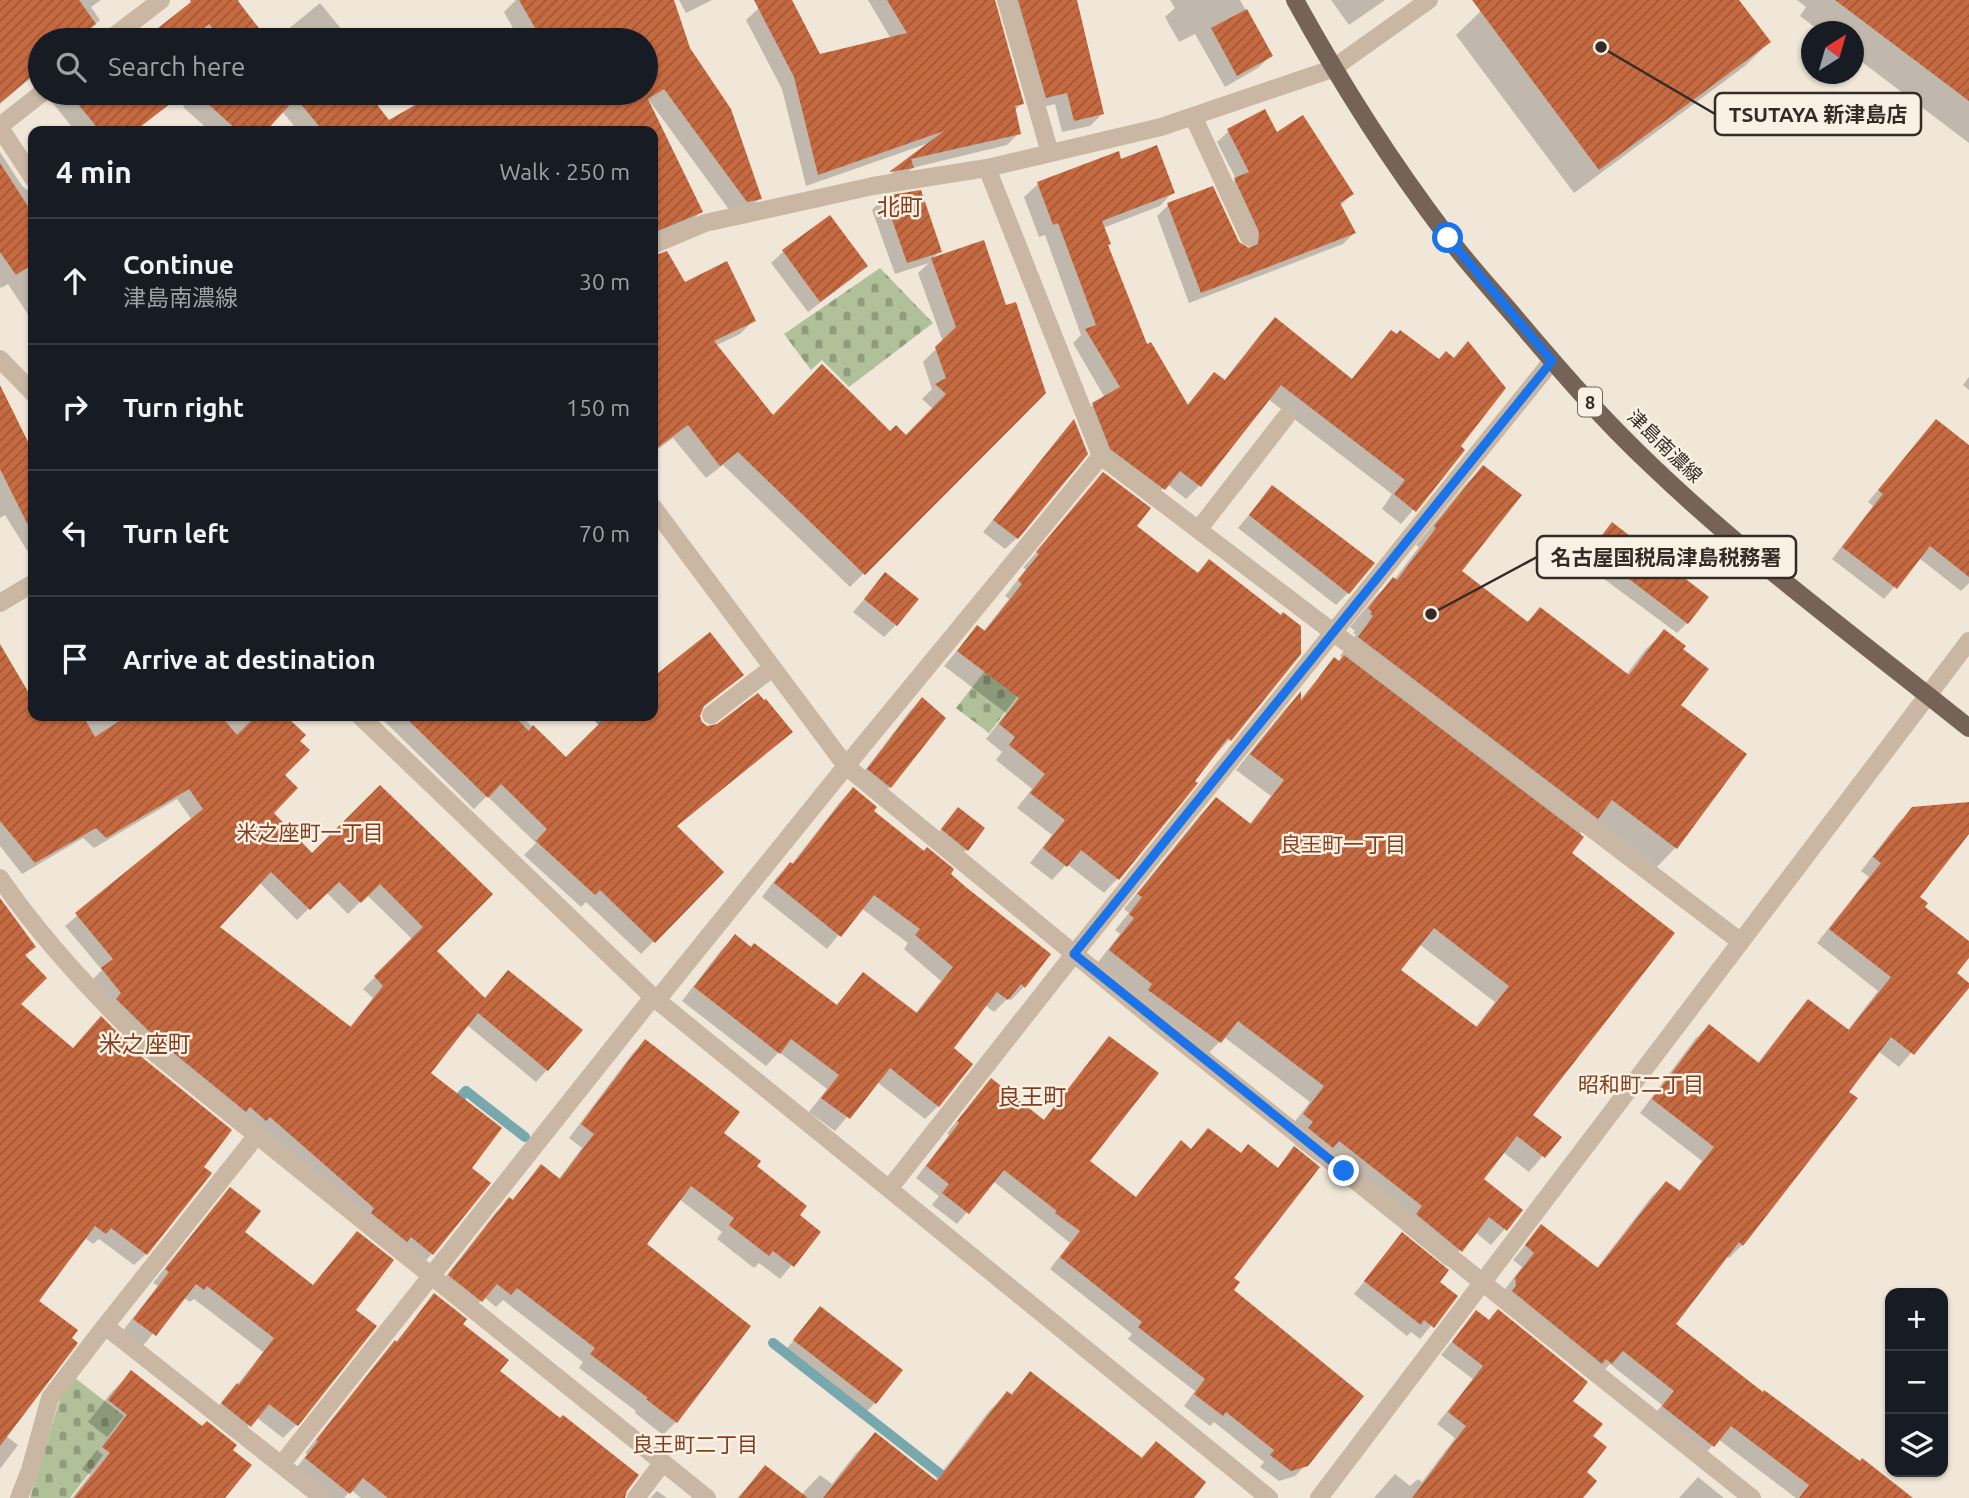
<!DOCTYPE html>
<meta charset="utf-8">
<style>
:root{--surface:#171b24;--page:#20242c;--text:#f1f3f6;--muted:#9ea1a6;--line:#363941}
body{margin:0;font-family:Ubuntu,"Noto Sans JP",sans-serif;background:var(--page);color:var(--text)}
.controls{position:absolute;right:21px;bottom:21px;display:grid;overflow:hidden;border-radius:14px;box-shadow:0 2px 5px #0004}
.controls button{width:63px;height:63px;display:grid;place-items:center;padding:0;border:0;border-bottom:2px solid var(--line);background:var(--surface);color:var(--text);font:35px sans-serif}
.compass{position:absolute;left:1801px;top:21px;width:63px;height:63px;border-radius:50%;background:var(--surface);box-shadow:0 2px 5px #0004;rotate:37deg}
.stop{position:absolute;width:21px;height:21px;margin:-16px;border:5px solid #1a73e8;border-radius:50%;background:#fff}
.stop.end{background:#1a73e8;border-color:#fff;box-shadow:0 2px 7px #0008}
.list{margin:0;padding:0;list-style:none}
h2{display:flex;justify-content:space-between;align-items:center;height:91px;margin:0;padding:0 28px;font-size:30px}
h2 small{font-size:23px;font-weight:400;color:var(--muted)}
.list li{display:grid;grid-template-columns:46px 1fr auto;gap:21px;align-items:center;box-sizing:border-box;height:126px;padding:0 28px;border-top:2px solid var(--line)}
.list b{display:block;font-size:26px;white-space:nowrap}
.list p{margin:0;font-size:23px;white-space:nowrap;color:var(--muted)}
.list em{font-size:23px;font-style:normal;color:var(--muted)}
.icon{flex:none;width:38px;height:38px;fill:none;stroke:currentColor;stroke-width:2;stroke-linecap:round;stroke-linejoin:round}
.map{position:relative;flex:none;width:1969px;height:1498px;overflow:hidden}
.search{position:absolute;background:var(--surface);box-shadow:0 2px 5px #0004;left:28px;top:28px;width:630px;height:77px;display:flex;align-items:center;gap:18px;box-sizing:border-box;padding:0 24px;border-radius:38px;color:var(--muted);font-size:26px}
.panel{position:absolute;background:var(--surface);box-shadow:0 2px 5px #0004;left:28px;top:126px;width:630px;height:595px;border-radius:14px}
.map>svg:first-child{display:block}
</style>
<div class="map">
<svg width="1969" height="1498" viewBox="0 0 1969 1498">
<defs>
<pattern id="cemetery-stones" width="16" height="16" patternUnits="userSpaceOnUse" patternTransform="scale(1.75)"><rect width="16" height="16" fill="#b0c098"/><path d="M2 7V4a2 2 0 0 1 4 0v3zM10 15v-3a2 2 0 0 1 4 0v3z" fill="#909c7c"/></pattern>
<pattern id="building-hatch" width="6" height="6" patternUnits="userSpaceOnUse" patternTransform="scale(1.75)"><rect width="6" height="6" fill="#c66a41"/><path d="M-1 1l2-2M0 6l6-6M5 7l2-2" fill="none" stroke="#a25736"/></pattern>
</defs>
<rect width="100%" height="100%" fill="#f1e7d8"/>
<path fill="url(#cemetery-stones)" d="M880 268 933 323 849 387 822 360 811 370 784 334Z
M1006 644 1050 654 989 733 956 708Z
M75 1378 124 1416 97 1450 103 1455 70 1498H30L60 1399Z"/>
<path fill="#0003" fill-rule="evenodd" d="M0 0H101L91 7 100 20 88 31 94 40H40V87L32 77 0 104Z
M196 0H235L266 40H148Z
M516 0H626L688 49 760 198 746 212 733 215 648 99 646 100 701 212 687 225 653 240V131H298L282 111 264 131H210L183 107 189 99 184 93H366L389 122 440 93H646V40H512L518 37 504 12Z
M679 0H712L686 13Z
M775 0H790L819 57 891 39 868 0H985L1022 103 1014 111 1019 133 1007 145 912 168 900 180 880 183 929 143 806 186 782 89 746 20 759 8Z
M1013 0H1075L1102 114 1090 126 1062 132 1055 104 1034 109Z
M1170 0H1240L1271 56 1258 68 1225 87 1195 34 1179 42 1165 17 1175 8Z
M1331 0H1385L1349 25Z
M1496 0H1737L1769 42 1745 66 1574 193 1456 35 1481 11Z
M1797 0H1969V143L1854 56V32H1821L1800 16 1806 7Z
M320 3 347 36 342 40H275Z
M45 93H137L154 114 136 131H75Z
M1229 131 1277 134 1352 194 1340 206 1354 233 1343 244 1189 303 1157 216 1168 205 1248 250 1249 244 1224 191 1236 179 1217 142Z
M0 152 22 186 33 194V322L8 284 1 288 0 286Z
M1120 161 1173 192 1160 206 1103 228 1107 246 1146 347 1187 405 1214 374 1224 381 1262 332 1275 319 1351 380 1391 332 1438 361 1453 359 1468 343 1458 447 1463 451 1401 524 1382 509 1392 494 1268 399 1199 486 1186 499 1167 484 1150 502 1080 418 1093 405 1105 398 1073 343 1081 335 1045 235 1039 237 1024 197 1038 184Z
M920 192 940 251 931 260 983 242 1005 308 1044 393 850 587 723 465 706 478 673 438 653 453V258L666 253 684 284 754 320 740 334 715 346 773 418 906 437 933 409 922 399 932 389 923 362 943 342 918 273 929 263 895 274 872 210 884 197Z
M784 251 865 266 853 278 808 312 771 263Z
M1969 377V390L1963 385Z
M0 407 17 423 33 456V560L5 515 0 518Z
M1073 422 1017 538 1005 549 983 532Z
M1936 422 1969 448V583L1961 591 1919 558 1884 599 1832 559 1873 506 1868 502Z
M1483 467 1459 571 1526 623 1540 609 1626 675 1645 650 1664 631 1681 649 1678 706 1744 754 1675 848 1657 867 1594 820 1579 835 1569 854 1531 1116 1559 1137 1529 1172 1503 1152 1481 1180 1521 1210 1491 1245 1475 1232 1446 1266 1402 1230 1408 1222 1323 1156 1317 1162 1294 1144 1299 1138 1289 1129 1310 1102 1224 1037 1205 1057 1095 966 1120 934 1115 930 1129 913 1124 909 1201 814 1216 799 1249 825 1271 796 1236 770 1286 708 1299 695V701L1335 659 1339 663 1343 658 1340 656 1356 635 1353 633 1355 631 1350 627 1375 597 1394 580 1419 547 1416 545 1465 485ZM1419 944 1495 1002 1475 1028 1398 971Z
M1103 474 1134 526 1196 574 1210 561 1230 739 1216 754 1118 878 1104 893 1067 864 1052 880 1030 863 1052 835 1017 808 1032 789 996 760 1002 752 986 739 1006 713 944 666 977 627 983 632 1009 599 1005 596 1026 569 1023 568Z
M1272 487 1348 593 1336 605 1238 528Z
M1612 524 1687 623 1677 633 1581 562Z
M885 575 896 625 884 637 853 612Z
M5 655 33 703V716H284L303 735 298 741 283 775 272 813 312 855 380 788 435 951 484 999 508 972 547 1070 536 1082 467 1025 429 1074 469 1168 432 1254 421 1265 233 1122 91 981 102 970 65 926 192 820 177 799 94 848 83 838 22 874 0 846V658ZM259 882 297 920 326 892 348 914 367 895 412 939 363 989 373 998 349 1028 218 927Z
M742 675 700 710 698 716 701 724 707 728 791 732 676 827 722 872 641 954 586 902 581 907 524 855 536 843 487 796 474 809 379 716H521L566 759 601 723 599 721 604 716H653V677L654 679Z
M922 699 943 718 890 787 878 799 856 782 910 711Z
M853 789 871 812 948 874 1024 987 1011 1000 1008 998 994 1012 985 1005 951 1048 938 1106 925 1119 877 1082 835 1131 809 1112 827 1089 779 1052 766 1066 682 1001 722 949 735 936 836 1006 863 974 915 1014 941 981 904 949 908 943 861 908 827 949 762 897 777 877 791 865 840 802Z
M1969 804V831L1917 897 1923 907 1969 943V955L1954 974 1969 985 1899 1067 1878 1051 1847 1092 1742 1245 1729 1258 1726 1256 1673 1325 1763 1395 1910 1498H1796L1718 1439 1700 1460 1650 1420 1662 1405 1610 1364 1598 1377 1502 1293 1522 1267 1513 1260 1541 1226 1596 1269 1652 1196 1666 1183 1678 1192 1702 1161 1640 1113 1695 1039 1709 1026 1757 1064 1795 1015 1808 1001 1847 1031 1878 991 1817 943 1869 877 1861 871 1898 823 1913 809Z
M952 815 983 828 961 856 936 836Z
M0 900 34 947 24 957 18 1004 202 1168 146 1254 134 1265 99 1239 93 1244 84 1237 36 1301 6 1436 18 1445 0 1469Z
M1109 1038 1088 1162 1135 1198 1181 1143 1190 1150 1208 1130 1240 1154 1277 1169 1295 1149 1232 1278 1231 1291 1307 1464 1295 1476 1279 1481 1260 1467 1264 1462 1214 1422 1210 1426 1184 1406 1195 1391 1128 1339 1132 1334 1050 1269 1070 1243 993 1181 957 1224 932 1205 939 1196 916 1178 949 1135 947 1133 991 1080 1043 1121Z
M645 1041 721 1134 754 1166 798 1216 819 1232 780 1279 759 1263 754 1268 717 1239 722 1232 679 1199 645 1244 749 1326 676 1422 663 1435 635 1413 636 1411 579 1368 583 1362 503 1300 496 1307 484 1297 468 1314 436 1289 496 1212 509 1199 511 1201 541 1167 558 1180 582 1148 569 1138 632 1054Z
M230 1190 242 1232 312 1286 357 1233 353 1311 296 1425 283 1438 256 1417 237 1439 209 1417 237 1385 263 1352 194 1299 190 1302 183 1297 141 1348 121 1333 158 1286 153 1283 217 1203Z
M1402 1235 1437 1282 1456 1296 1420 1339 1411 1332 1407 1336 1354 1294Z
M434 1295 461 1324 497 1371 624 1498H361L351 1490 344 1498H328L294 1471 307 1454 305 1453 383 1355 395 1343Z
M820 1309 875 1403 863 1415 783 1353Z
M1476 1312 1571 1401 1591 1436 1581 1498H1374L1395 1474 1410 1486 1418 1479 1422 1482 1455 1438 1437 1424 1473 1379 1441 1355Z
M131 1372 230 1450 222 1498H72L90 1475 82 1469 107 1437 88 1422 110 1394Z
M1030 1374 1140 1459 1156 1443 1192 1498H737L765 1467 801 1495 820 1475 832 1484 856 1453 875 1435 935 1481 989 1411 1007 1393 1010 1395Z
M1698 1477 1724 1498H1679Z
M657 1491 667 1498H650Z"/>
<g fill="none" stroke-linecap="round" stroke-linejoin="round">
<path stroke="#77a8ae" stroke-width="10" d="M597 716 612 731
M452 1106 466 1091 525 1137
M773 1343 971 1498"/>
</g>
<path fill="url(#building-hatch)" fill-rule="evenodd" d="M0 0H79L96 24 74 40H40V69L0 103Z
M190 0H239L238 1 268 40H222L209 24 189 40H143L191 2Z
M519 0H674L690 48 731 109 762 199 747 202 664 89 648 99 703 212 653 233V131H323L296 98 266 131H238L196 93H368L389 120 436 93H645L646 95V40H542Z
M754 0H792L820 54 907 33 887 0H995L1024 104 1015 106 1021 134 911 159 914 168 889 172 944 131 818 175 794 77Z
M1018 0H1077L1104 114 1074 121 1067 93 1046 98Z
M1472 0H1739L1771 42 1599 170Z
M1835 0H1969V101Z
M1247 9 1273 56 1237 76 1211 28Z
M69 93H184L135 131H100Z
M1265 109 1277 132 1303 115 1354 194 1340 203 1356 233 1201 293 1167 203 1213 186 1239 242 1249 248 1258 244 1259 232 1234 178 1249 172 1227 129Z
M1157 145 1175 193 1102 221 1111 244 1108 245 1147 344 1151 342 1188 405 1214 372 1225 380 1275 317 1352 379 1391 330 1397 334 1400 330 1439 359 1446 351 1454 358 1468 341 1506 388 1461 446 1465 450 1416 512 1394 494 1405 480 1281 385 1201 487 1180 471 1165 490 1110 449 1092 403 1120 387 1085 329 1096 325 1058 223 1053 225 1037 182 1119 151 1121 159Z
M0 163 33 214V264L16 275 0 252Z
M921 190 942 252 907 263 884 196Z
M830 215 868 266 820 302 782 250Z
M984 240 1006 305 1016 302 1046 393 865 575 738 452 720 466 688 425 653 451V256L667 251 685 282 727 261 756 321 714 341 773 415 822 364 890 431 896 425 906 435 946 394 935 384 946 378 935 347 956 327 931 258Z
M0 385 33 452V535L0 469Z
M1074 419 1088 454 1018 539 993 520Z
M1936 419 1969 445V577L1930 546 1897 589 1842 547 1883 494 1878 490Z
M1483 465 1522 495 1462 571 1528 622 1540 607 1629 675 1664 629 1686 646 1683 649 1709 669 1681 705 1747 754 1677 849 1612 800 1598 819 1358 637 1373 616 1370 614 1372 612 1368 608 1393 577 1397 580 1436 528 1434 526Z
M1103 472 1151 508 1137 526 1198 573 1209 559 1281 615 1283 612 1301 626V654L1231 741 1228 738 1195 781 1198 783 1119 880 1081 850 1067 867 1043 848 1065 820 1030 793 1045 774 1009 745 1015 737 999 724 1019 698 957 651 977 625 985 631 1022 584 1018 580 1039 554 1036 552Z
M1272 485 1375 563 1349 594 1249 515Z
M1612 522 1709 597 1688 624 1591 550Z
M885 572 919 599 897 626 864 599Z
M710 632 744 675 704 706 700 716 702 722 707 726 717 724 758 693 764 700 766 699 793 732 677 826 724 872 655 943 600 890 595 895 536 841 547 829 501 784 488 798 404 716H514L529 731 533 725 566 757 607 716H653V677Z
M0 644 33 700V716H83L95 737 127 716H221L237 735 256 716H286L306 735 300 741 310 750 285 775 298 788 274 813 312 853 380 785 493 894 437 951 485 998 508 970 583 1030 548 1071 478 1013 431 1073 502 1128 472 1168 491 1183 433 1255 411 1237 407 1242 371 1213 374 1208 270 1117 266 1121 250 1107 246 1112 159 1041 116 999 121 993 101 968 113 959 75 913 203 809 189 789 106 838 96 828 35 863 0 821ZM271 872 310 910 339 882 361 903 380 884 423 927 374 976 383 986 351 1027 220 927Z
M1344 655 1584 837 1572 853 1675 933 1533 1115 1562 1137 1545 1158 1517 1136 1484 1179 1523 1210 1507 1231 1489 1217 1462 1252 1416 1214 1422 1206 1339 1141 1333 1148 1308 1128 1313 1122 1303 1114 1324 1086 1238 1021 1221 1043 1148 990 1152 984 1109 950 1134 918 1129 914 1142 897 1137 894 1216 797 1251 824 1284 780 1250 754 1301 691V701L1334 657 1339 661ZM1434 928 1509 986 1477 1027 1401 970Z
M922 697 946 718 891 788 867 769Z
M853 787 877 807 874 811 924 851 927 847 954 869 951 874 967 888 1051 954 1025 988 1021 984 1008 1000 997 992 954 1048 973 1064 939 1107 890 1068 850 1119 821 1098 839 1075 791 1039 780 1054 694 987 735 934 751 947 754 943 837 1005 863 972 917 1013 953 967 915 935 920 929 874 895 841 937 774 883 790 862 793 864Z
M1969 802V834L1920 897 1928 903 1925 907 1969 941V958L1957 973 1969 983V988L1914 1055 1891 1037 1849 1092 1858 1098 1743 1246 1739 1242 1676 1324 1763 1392 1764 1390 1860 1461 1862 1458 1913 1498H1799L1809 1485 1731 1426 1714 1447 1662 1406 1674 1391 1623 1351 1612 1364 1606 1359 1602 1364 1512 1291 1516 1286 1515 1278 1534 1253 1525 1245 1541 1224 1598 1268 1666 1181 1680 1191 1714 1147 1652 1099 1709 1024 1759 1063 1808 999 1849 1030 1891 977 1829 929 1881 863 1873 857 1912 807Z
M958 807 985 828 968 851 941 829Z
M0 898 36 947 25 955 47 978 21 1004 73 1048 101 1016 144 1059 232 1130 204 1167 212 1173 147 1255 111 1228 106 1234 95 1226 39 1301 78 1330 72 1338 78 1343 0 1446Z
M1109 1036 1159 1073 1090 1161 1136 1197 1181 1140 1191 1149 1208 1128 1241 1153 1248 1144 1278 1168 1294 1146 1320 1167 1234 1278 1240 1282 1234 1290 1364 1396 1308 1466 1291 1471 1270 1455 1274 1450 1226 1412 1223 1416 1194 1394 1205 1379 1138 1327 1142 1322 1060 1257 1080 1231 1055 1213 1057 1211 1004 1170 969 1214 942 1193 949 1184 926 1166 959 1123 957 1121 991 1078 1044 1120Z
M645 1039 740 1112 724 1133 761 1161 757 1166 807 1206 800 1215 821 1232 794 1267 773 1251 769 1256 729 1225 734 1218 691 1186 647 1244 751 1326 677 1423 646 1399 648 1398 590 1354 595 1348 517 1288 511 1295 497 1284 482 1302 448 1275 509 1197 513 1200 541 1164 560 1179 594 1134 581 1124Z
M230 1187 261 1211 245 1232 313 1285 357 1231 394 1260 356 1310 377 1326 298 1426 269 1404 251 1427 221 1403 237 1383 239 1385 274 1338 207 1286 204 1290 196 1284 156 1336 133 1319 169 1272 165 1269Z
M1402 1232 1449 1270 1440 1282 1458 1296 1434 1328 1424 1320 1421 1325 1364 1281Z
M434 1293 467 1319 463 1324 509 1360 500 1371 560 1418 563 1415 639 1475 627 1491 625 1498H388L363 1478 350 1494 305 1458 318 1441 316 1440 395 1340 397 1342Z
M820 1306 903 1370 876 1404 793 1340Z
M1498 1309 1588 1382 1573 1401 1603 1424 1593 1436 1607 1447 1587 1472 1597 1481 1583 1498H1412L1466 1426 1448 1412 1483 1366 1452 1342 1476 1310 1489 1320Z
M131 1370 202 1426 207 1421 237 1445 233 1450 252 1465 225 1498H74L110 1453 102 1447 127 1415 108 1400Z
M1030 1371 1142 1458 1156 1441 1206 1482 1194 1498H823L875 1432 937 1481 1007 1391 1012 1395Z
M765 1465 808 1498H739Z"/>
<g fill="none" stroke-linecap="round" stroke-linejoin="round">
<path stroke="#c9b7a4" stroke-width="18" d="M1006 0 1050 153
M109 40 161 0
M1193 116 1249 237
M0 126 42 93
M0 128 33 178
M987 168 1101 456 1741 942
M653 245 705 223 873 186 987 168 1161 127 1332 69 1429 0
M0 359 33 393
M653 507 846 766 1157 1022 1752 1498
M1198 530 1286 417
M0 603 30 585 33 586
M711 715 772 668
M360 716 653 997 1269 1498
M0 878C43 941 96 997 151 1050L707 1498
M657 1000 846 766 1101 456
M889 1189 1074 954 1552 361
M105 1326 257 1135
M281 1465 653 997
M19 1498 30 1470 50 1398 105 1326 323 1498
M636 1498 663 1462
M1319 1498 1969 641"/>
<path stroke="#766357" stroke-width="18" d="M1295 0C1340 82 1390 161 1447 236 1468 264 1492 290 1515 317 1558 368 1602 419 1651 465 1750 560 1862 642 1969 728"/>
</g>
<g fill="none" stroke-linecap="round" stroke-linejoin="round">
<path stroke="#1a73e8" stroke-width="9" d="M1344 1171 1074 954 1552 361 1448 238"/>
</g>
<g text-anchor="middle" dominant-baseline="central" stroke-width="5" stroke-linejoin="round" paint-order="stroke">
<rect fill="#f9f1e4" stroke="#6f665f" stroke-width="2" x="1578" y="387.5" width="24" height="29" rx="5"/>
<g font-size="18" font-weight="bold" fill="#342b26">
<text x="1590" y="402">8</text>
</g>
<g font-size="19" fill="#342b26" stroke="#f9f1e4">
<text transform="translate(1665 446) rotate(44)">津島南濃線</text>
</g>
<g font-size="21" fill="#833e1f" stroke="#f9f1e4">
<text x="310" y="832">米之座町一丁目</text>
<text x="1343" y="844">良王町一丁目</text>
<text x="1641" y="1084">昭和町二丁目</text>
<text x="695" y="1444">良王町二丁目</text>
</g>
<g font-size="23" fill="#833e1f" stroke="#f9f1e4">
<text x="900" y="206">北町</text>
<text x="145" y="1043">米之座町</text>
<text x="1032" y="1096">良王町</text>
</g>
</g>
<path fill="none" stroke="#342b26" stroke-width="2.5" d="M1601 47L1715 114M1431 614L1537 557"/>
<g fill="#342b26" stroke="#f9f1e4" stroke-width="2.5">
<circle cx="1601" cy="47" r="7"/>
<circle cx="1431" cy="614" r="7"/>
</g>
<g fill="#f9f1e4" stroke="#342b26" stroke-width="2.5">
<rect x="1715" y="93" width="206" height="42" rx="7"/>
<rect x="1537" y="536" width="259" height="42" rx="7"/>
</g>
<g font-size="21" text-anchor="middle" font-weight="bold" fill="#342b26">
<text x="1818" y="122">TSUTAYA 新津島店</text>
<text x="1666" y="565">名古屋国税局津島税務署</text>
</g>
</svg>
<div class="controls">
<button>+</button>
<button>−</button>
<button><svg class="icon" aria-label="layers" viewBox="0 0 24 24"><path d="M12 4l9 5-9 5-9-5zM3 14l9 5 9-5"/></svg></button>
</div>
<svg class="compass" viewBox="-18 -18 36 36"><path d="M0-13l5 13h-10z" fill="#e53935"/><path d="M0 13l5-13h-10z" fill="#9ea1a6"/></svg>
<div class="stop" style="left:1448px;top:238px"></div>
<div class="stop end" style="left:1344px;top:1171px"></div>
<div class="search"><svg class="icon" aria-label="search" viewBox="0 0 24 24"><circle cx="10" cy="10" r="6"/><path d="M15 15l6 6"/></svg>Search here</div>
<section class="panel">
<h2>4 min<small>Walk · 250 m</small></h2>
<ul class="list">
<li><svg class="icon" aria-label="ahead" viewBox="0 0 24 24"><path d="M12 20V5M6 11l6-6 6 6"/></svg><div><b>Continue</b><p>津島南濃線</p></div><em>30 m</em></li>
<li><svg class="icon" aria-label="right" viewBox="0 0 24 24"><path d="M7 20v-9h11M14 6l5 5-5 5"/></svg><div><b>Turn right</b></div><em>150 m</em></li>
<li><svg class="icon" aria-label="left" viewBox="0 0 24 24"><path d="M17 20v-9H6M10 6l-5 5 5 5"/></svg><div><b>Turn left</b></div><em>70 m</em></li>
<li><svg class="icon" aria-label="arrive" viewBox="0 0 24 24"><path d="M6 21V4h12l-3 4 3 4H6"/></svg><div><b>Arrive at destination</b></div></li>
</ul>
</section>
</div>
